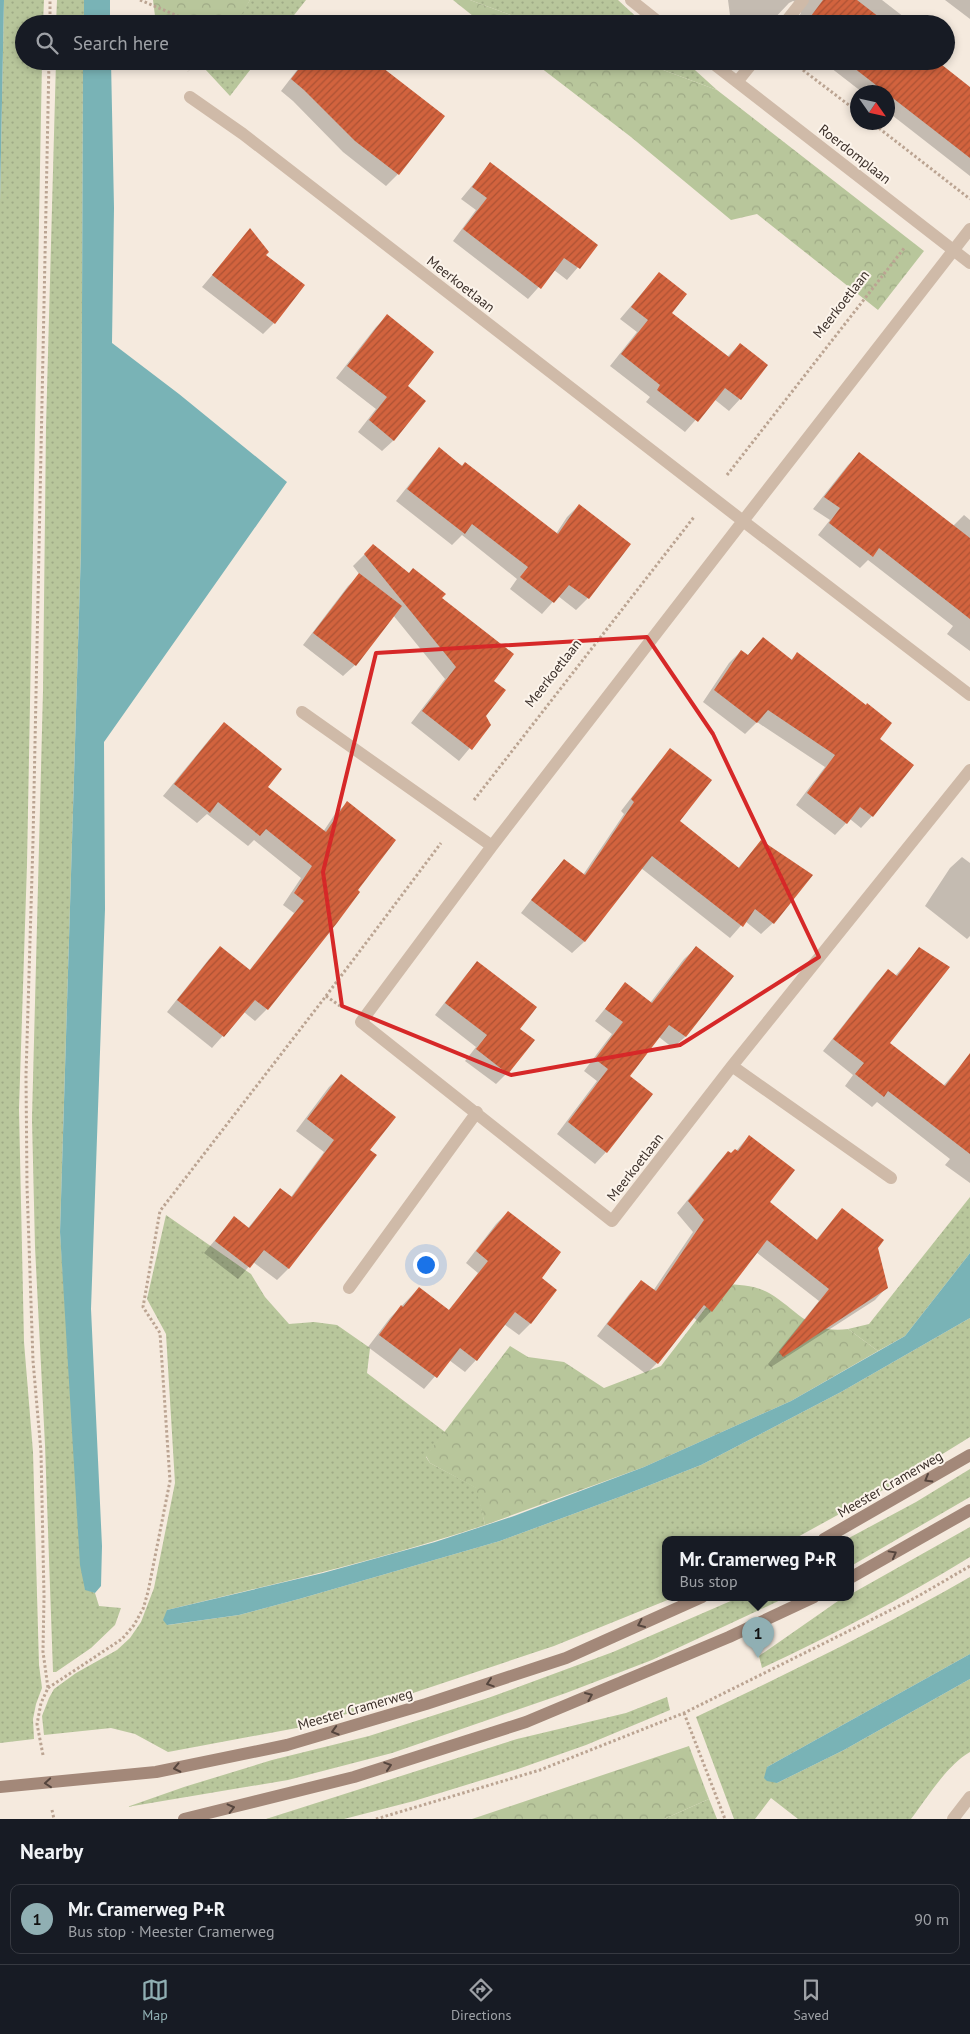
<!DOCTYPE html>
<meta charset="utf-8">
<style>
:root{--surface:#171b24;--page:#20242c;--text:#f1f3f6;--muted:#9ea1a6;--line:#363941;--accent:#90afb3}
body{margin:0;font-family:"PT Sans",sans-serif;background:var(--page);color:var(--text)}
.compass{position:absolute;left:850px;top:85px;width:45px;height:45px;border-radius:50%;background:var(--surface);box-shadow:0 2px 8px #0003;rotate:124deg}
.you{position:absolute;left:425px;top:1264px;width:18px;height:18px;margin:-12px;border:4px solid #fff;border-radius:50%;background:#1a73e8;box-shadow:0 0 0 8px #1a73e833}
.badge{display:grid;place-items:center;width:32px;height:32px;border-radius:50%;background:var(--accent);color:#111;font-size:16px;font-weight:700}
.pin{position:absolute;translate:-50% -41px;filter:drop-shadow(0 1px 2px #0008)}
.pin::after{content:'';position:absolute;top:26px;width:18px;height:15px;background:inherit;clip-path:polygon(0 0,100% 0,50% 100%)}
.popup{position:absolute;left:662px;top:1536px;width:192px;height:65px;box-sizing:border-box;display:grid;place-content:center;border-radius:10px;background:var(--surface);filter:drop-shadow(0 1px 4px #0005);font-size:16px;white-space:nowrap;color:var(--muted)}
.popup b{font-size:19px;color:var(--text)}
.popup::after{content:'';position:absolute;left:50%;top:100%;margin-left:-10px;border:10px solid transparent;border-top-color:var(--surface)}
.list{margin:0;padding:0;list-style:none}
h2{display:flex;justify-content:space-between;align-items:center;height:65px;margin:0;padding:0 20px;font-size:21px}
h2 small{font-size:16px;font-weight:400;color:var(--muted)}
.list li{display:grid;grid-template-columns:32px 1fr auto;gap:15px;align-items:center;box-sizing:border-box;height:70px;margin:0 10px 10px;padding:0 10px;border:1px solid var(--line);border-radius:10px}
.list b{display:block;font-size:19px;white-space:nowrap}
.list p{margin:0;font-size:16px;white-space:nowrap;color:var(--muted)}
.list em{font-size:16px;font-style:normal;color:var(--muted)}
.icon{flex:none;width:28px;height:28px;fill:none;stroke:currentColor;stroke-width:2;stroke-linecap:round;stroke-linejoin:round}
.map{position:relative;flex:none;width:970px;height:1819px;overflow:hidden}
.search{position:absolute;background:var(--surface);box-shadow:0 2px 8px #0003;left:15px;right:15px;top:15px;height:55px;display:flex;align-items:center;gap:12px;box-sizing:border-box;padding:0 18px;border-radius:28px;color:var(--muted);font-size:19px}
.sheet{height:145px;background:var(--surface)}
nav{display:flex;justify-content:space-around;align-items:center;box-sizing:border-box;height:70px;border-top:1px solid var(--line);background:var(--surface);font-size:14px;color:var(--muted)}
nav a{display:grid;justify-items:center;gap:2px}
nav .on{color:var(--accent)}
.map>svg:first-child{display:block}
</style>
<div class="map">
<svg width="970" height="1819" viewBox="0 0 970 1819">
<defs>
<pattern id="grass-dots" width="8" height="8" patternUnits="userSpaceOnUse" patternTransform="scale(1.25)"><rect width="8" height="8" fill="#b8c69b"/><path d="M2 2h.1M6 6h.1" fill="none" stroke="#9faa86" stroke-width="1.8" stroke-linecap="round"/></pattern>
<pattern id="forest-crowns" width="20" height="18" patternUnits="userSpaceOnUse" patternTransform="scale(1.25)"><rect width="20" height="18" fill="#b8c69b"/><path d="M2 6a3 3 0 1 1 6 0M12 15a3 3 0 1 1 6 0" fill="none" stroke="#9faa86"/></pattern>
<pattern id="building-hatch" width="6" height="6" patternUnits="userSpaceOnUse" patternTransform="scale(1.25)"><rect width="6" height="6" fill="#d2633e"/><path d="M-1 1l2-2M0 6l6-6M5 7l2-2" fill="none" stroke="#ac5234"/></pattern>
</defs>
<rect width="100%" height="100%" fill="#f5eade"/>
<path fill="url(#grass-dots)" d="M4 0H44L43 24H24V61H42L27 864 19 1109 24 1342 33 1452 39 1665 42 1688 36 1704 33 1719 34 1739 0 1743V202Z
M57 0H84V24H56Z
M250 0H306L287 24H234Z
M470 0H618L644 24H535Z
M56 61H83L81 549 60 1232 85 1589 95 1593 99 1606 121 1608 115 1625 91 1648 56 1672H53L45 1445 35 1247 32 1119 43 691 46 427Z
M210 61H257L230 96 205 69Z
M639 61H685L717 90Z
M970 1197V1253L905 1336 878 1351 848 1329 869 1324Z
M166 1215 251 1274 265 1297 289 1324 314 1322 337 1325 370 1348 367 1373 445 1432 426 1457 430 1463 477 1488 485 1525C381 1560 274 1584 167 1610L168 1625 239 1615 299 1599 500 1541 622 1496 701 1465 841 1392 970 1318V1437L894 1484 794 1539H666V1597H675L554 1646 374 1706 302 1727 168 1752 135 1734 111 1728 44 1735 42 1716 49 1698 54 1689 76 1673 117 1650 130 1638 141 1622 154 1588 175 1483 166 1334 147 1299Z
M970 1469V1497L851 1566 850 1539H847L916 1502Z
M970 1527V1557C903 1598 833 1635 762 1668L759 1656 838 1601 846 1597H850L851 1594Z
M970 1577V1654L767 1767 777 1783 844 1750 970 1679V1752C947 1765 927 1798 911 1819H798L771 1798 755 1819H734L696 1717C789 1673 881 1628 970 1577Z
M740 1597H787L652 1660 566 1693 392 1753 288 1780 127 1807 184 1787 272 1760 369 1736 488 1698 613 1652Z
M667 1697 670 1710 586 1745 518 1769 414 1801 344 1819H266L517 1739 626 1713Z
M709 1799 717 1819H664Z"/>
<path fill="url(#forest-crowns)" d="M153 0H250L236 24H170L158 21 155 16Z
M453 0H470L535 24H483Z
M532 61H639L717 90 924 251 878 310 757 214 731 220 631 137Z
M724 1284C740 1285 755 1285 769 1293 799 1311 809 1334 848 1329L878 1351 791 1401 644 1467 485 1525 476 1488 430 1463 426 1456 510 1346 528 1357 564 1362 604 1388 661 1366Z
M689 1746 709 1799 664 1819H472Z"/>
<path fill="#79b3b6" d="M0 0H4L0 202Z
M84 0H110V24H84Z
M83 61H111L114 208 112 343 179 394 287 482 104 742 105 909 91 1309 102 1546 101 1586 95 1593 85 1590 80 1565 60 1232 81 549Z
M970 1253V1318L841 1392 701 1465 622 1496 500 1541 299 1599 239 1615 167 1625 163 1620 167 1610 323 1573 435 1542 514 1516 644 1467 791 1401 905 1336Z
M970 1654V1679L844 1750 777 1783 767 1781 764 1778 767 1767Z"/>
<path fill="#0003" d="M728 0H828L830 24H793L801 13 798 3 793 1 789 3 771 22 766 18 731 23Z
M855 0H882L913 24H836Z
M945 0H970V19Z
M304 61H373L443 116 398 174 386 186 343 152 293 101 281 91Z
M822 61H935L970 89V176L888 112V92H862Z
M490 164 597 245 567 280 554 270 528 299 453 241 476 210 461 199Z
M250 230 265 255 274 323 263 334 202 287Z
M659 273 671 314 727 357 740 344 766 365 740 399 729 411 714 399 685 432 646 402 650 397 610 366 637 332 620 319Z
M387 316 406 386 394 440 382 451 358 432 376 409 336 378 376 327Z
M439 449 556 534 567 517 579 505 630 544 588 598 576 610 558 596 542 614 510 589 517 579 462 535 452 545 396 501 428 461Z
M859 454 953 526 964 515 970 520V651L947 634 953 626 868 560 860 568 818 535 830 520 813 509 848 465Z
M373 546 441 599 492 681 484 715 489 725 459 761 411 723 445 679 393 615 355 665 343 676 303 645 348 586 360 575 353 566Z
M763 639 791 660 797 654 878 739 872 816 861 828 850 819 835 835 796 805 825 767 757 722 745 734 703 702 729 663 741 651 747 656Z
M224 724 266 788 323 832 335 814 347 803 356 890 359 892 267 1009 255 1021 244 1012 212 1048 167 1012 209 959 220 948 249 971 294 913 283 905 301 878 254 840 248 846 207 814 197 823 163 796 213 735Z
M670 750 678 822 738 868 761 841 773 923 761 934 745 921 730 938 641 868 584 942 572 953 521 913 553 872 565 860 583 875 624 814 621 811 659 762Z
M962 857 970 863V936L967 939 925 906 950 868Z
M696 948 732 976 685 1037 673 1048 659 1037 628 1077 606 1152 595 1164 557 1134 597 1081 584 1071 612 1034 595 1021 625 984 650 1003 684 959Z
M920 948 889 1043 943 1086 968 1058 970 1060V1183L945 1165 950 1159 877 1102 872 1107 845 1086 853 1075 823 1051 877 982 889 971 895 976Z
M477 963 518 1029 507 1073 496 1084 465 1061 476 1047 435 1015 466 975Z
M341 1076 369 1150 376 1155 288 1269 277 1280 253 1262 238 1279 204 1253 234 1218 248 1228 280 1189 291 1197 324 1152 296 1131 329 1087Z
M749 1136 768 1203 816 1240 842 1209 877 1248 886 1288 875 1300 771 1367 768 1364 819 1301 756 1252 711 1311 700 1323 693 1317 657 1363 646 1374 597 1336 630 1293 641 1282 653 1291 693 1232 677 1213 717 1164 728 1152 731 1155 736 1151Z
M508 1212 540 1278 556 1290 530 1324 519 1335 504 1324 476 1360 465 1372 449 1360 424 1389 368 1347 390 1318 419 1288 448 1311 478 1273 466 1263 496 1224Z"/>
<path fill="url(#building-hatch)" d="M823 0H857L888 24H805Z
M305 61H374L445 116 399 175 355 141 304 90 291 79Z
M845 61H937L970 87V158Z
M490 162 598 245 580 269 564 258 541 289 463 229 487 198 472 187Z
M250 228 269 252 266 255 305 285 275 324 212 275Z
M659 272 687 294 672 313 729 357 740 343 768 365 741 400 725 388 698 422 657 390 660 385 621 354 648 320 631 307Z
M387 314 434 352 408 386 426 401 394 441 369 420 387 397 347 366Z
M439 447 462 466 465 462 558 534 579 504 631 544 589 599 569 585 554 603 520 577 528 567 472 524 465 534 407 489Z
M859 452 970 538V619L879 548 873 557 829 523 840 508 824 497Z
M373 544 409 573 413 568 446 594 442 598 514 654 494 681 506 690 486 716 491 725 472 750 422 711 456 667 364 554Z
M359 573 402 606 356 666 313 633Z
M763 637 792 660 797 652 866 705 867 703 892 723 880 739 914 765 873 817 860 807 847 824 807 793 835 755 768 710 757 723 714 690 741 650 748 655Z
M224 722 282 769 268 787 326 832 347 801 396 840 358 890 360 892 337 923 268 1010 255 1000 224 1037 177 1000 220 946 250 970 304 901 294 893 312 866 266 829 260 836 218 802 210 813 174 784Z
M670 748 712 780 680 821 739 868 761 840 813 875 774 924 755 909 743 927 652 856 585 942 531 900 564 859 585 875 634 802 631 799Z
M696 946 734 976 686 1037 669 1025 630 1076 653 1094 607 1153 568 1122 608 1069 595 1059 623 1022 605 1009 625 982 652 1003Z
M919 947 950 967 890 1043 945 1086 970 1053V1154L888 1091 884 1097 855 1074 864 1063 833 1039 888 969 897 976Z
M477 961 537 1007 520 1029 535 1040 508 1074 476 1049 487 1035 445 1003Z
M341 1074 396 1117 370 1150 377 1155 289 1269 264 1250 250 1268 215 1241 234 1216 249 1228 280 1188 292 1197 334 1140 307 1119Z
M749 1135 795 1170 770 1202 817 1240 842 1208 884 1240 878 1248 888 1288 783 1357 779 1352 829 1289 767 1240 712 1312 704 1305 658 1364 607 1324 641 1280 656 1291 704 1220 688 1201 728 1151 731 1153 735 1149 738 1151Z
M508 1211 561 1252 542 1278 557 1290 531 1324 515 1312 477 1361 460 1348 437 1378 379 1335 401 1305 403 1307 419 1287 449 1310 488 1261 476 1251Z"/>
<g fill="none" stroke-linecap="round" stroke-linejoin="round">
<path stroke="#bba492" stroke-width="3" stroke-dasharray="2.5 2.5" stroke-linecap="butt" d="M140 0 185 19V24
M50 24V0
M188 61 189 71
M791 61 858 112
M871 122 970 199
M727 475 905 247
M474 800 694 517
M326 996 441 843
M48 1688 122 1639 134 1625 143 1609 148 1592 170 1481 160 1333 143 1307 160 1211 326 996 340 1006
M684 1713 725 1819
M43 1755 37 1724 41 1703 48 1688 43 1652 44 1596 41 1452 33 1361 27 1186 26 1075 33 841 49 61
M52 1810 54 1819
M376 1819 540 1770 684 1713 915 1598 970 1566"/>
<path stroke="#cfbaa8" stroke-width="12" d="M631 0 661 24
M784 24 803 0
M710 61 970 263
M737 82 754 61
M190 97 243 134 743 521 970 229
M970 695 743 521 492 846 361 1022 612 1221 732 1066 970 770
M302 712 492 846
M732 1066 891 1178
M349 1288 477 1112
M953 1819 970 1797"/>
<path stroke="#a38879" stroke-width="12" d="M824 1539 970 1455
M850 1578 970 1510
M0 1787 156 1772 287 1745 426 1704 566 1658 702 1597
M184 1819 354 1777 526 1722 729 1637 814 1597"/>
</g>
<defs><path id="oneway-chevron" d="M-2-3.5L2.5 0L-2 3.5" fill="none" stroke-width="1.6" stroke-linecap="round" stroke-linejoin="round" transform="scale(1.25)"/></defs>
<g stroke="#55453d">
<use href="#oneway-chevron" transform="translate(928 1479) rotate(150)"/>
<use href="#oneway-chevron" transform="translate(893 1554) rotate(-29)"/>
<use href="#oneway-chevron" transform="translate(641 1624) rotate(156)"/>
<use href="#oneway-chevron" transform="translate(490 1683) rotate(162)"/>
<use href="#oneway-chevron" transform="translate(589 1696) rotate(-23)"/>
<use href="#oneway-chevron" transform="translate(335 1731) rotate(164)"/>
<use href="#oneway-chevron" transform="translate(388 1766) rotate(-18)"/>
<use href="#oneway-chevron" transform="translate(177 1768) rotate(168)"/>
<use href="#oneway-chevron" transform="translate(48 1783) rotate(175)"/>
<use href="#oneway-chevron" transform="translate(231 1808) rotate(-14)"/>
</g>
<path fill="none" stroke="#d62828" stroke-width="4" stroke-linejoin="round" d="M647 637 713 734 819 957 680 1045 511 1075 342 1006 323 872 376 653Z"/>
<g text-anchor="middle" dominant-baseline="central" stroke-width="4" stroke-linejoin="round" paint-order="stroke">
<g font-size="14" fill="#3b2f29" stroke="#fcf4eb">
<text transform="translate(855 154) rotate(38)">Roerdomplaan</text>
<text transform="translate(461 284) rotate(38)">Meerkoetlaan</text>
<text transform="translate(841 304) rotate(-52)">Meerkoetlaan</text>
<text transform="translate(553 673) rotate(-52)">Meerkoetlaan</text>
<text transform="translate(635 1167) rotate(-52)">Meerkoetlaan</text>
<text transform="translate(890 1484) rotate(-30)">Meester Cramerweg</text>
<text transform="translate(355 1709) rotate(-16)">Meester Cramerweg</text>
</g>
</g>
</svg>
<svg class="compass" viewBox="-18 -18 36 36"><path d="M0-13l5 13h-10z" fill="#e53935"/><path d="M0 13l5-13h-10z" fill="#9ea1a6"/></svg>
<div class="you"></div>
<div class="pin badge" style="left:758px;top:1658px">1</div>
<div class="popup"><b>Mr. Cramerweg P+R</b>Bus stop</div>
<div class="search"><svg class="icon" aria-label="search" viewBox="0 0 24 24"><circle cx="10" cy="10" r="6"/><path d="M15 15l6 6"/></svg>Search here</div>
</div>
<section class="sheet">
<h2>Nearby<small></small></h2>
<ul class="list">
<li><span class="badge">1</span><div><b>Mr. Cramerweg P+R</b><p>Bus stop · Meester Cramerweg</p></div><em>90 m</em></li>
</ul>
</section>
<nav>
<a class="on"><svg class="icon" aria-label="map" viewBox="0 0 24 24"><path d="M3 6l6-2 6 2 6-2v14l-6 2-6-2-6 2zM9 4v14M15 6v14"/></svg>Map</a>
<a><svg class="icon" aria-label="directions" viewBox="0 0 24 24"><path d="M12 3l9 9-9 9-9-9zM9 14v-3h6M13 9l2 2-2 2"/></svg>Directions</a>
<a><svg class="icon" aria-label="saved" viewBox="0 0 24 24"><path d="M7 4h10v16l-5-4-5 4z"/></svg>Saved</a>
</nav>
